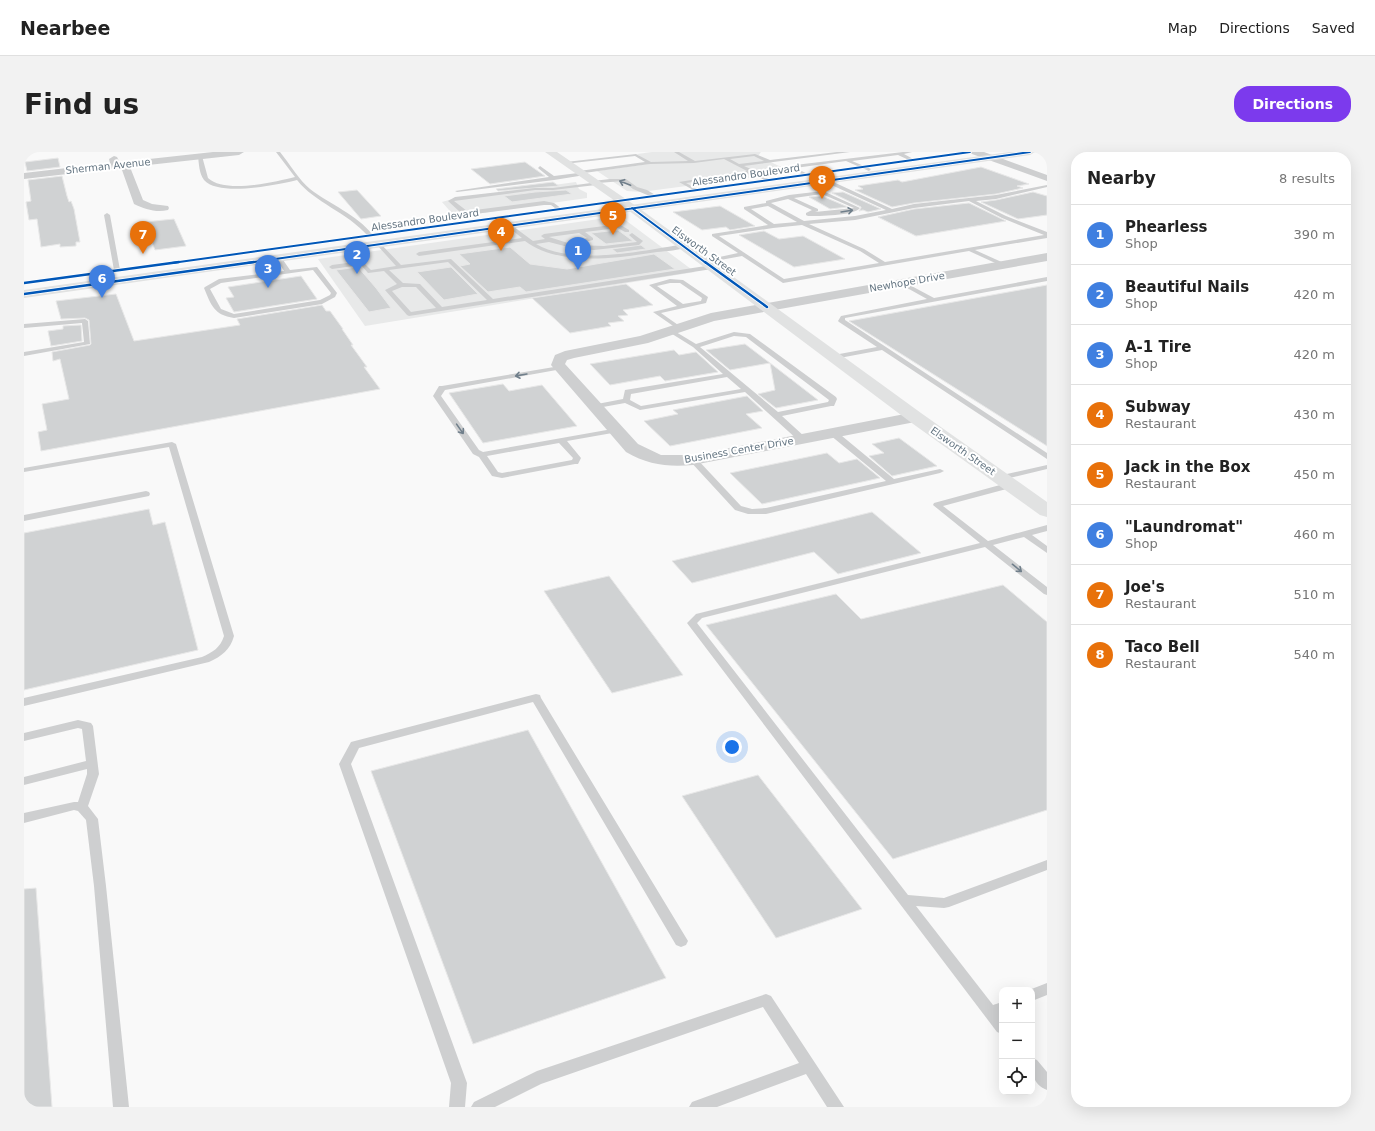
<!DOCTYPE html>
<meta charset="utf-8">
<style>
:root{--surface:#fff;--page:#f2f2f2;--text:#222;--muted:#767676;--line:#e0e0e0;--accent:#7c3aed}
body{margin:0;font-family:"DejaVu Sans",sans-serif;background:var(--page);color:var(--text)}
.controls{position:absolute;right:12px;bottom:12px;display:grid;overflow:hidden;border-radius:8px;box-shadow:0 4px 16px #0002}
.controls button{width:36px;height:36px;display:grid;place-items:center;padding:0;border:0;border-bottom:1px solid var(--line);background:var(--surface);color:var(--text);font:20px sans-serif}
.you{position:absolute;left:708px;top:595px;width:14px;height:14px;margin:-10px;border:3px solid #fff;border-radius:50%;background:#1a73e8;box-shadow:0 0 0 6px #1a73e833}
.badge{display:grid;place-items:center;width:26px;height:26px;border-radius:50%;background:var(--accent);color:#fff;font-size:13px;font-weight:700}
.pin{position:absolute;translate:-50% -33px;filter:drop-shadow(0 1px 2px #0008)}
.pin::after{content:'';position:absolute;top:21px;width:14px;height:12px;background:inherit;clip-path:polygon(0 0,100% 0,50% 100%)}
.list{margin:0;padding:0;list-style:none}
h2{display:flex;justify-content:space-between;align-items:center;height:52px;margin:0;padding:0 16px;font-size:17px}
h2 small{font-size:13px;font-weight:400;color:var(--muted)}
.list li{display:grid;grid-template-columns:26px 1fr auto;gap:12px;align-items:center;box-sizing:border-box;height:60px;padding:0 16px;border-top:1px solid var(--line)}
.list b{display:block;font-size:15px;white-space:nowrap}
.list p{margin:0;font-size:13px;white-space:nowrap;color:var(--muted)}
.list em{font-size:13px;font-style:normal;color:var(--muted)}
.icon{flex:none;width:22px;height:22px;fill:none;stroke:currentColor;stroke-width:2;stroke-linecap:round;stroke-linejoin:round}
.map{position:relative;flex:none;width:1023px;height:955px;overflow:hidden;border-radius:16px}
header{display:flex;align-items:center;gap:24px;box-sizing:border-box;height:56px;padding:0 20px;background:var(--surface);border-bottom:1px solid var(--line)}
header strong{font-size:19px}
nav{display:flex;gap:22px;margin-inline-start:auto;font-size:14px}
.intro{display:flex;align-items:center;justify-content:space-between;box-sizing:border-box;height:96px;padding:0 24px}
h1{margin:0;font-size:28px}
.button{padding:10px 18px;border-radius:16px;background:var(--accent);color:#fff;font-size:14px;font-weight:700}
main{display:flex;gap:24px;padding:0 24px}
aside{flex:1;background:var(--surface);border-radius:16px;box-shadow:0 4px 16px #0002}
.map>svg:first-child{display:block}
</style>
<header>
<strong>Nearbee</strong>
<nav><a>Map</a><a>Directions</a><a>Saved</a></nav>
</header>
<div class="intro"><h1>Find us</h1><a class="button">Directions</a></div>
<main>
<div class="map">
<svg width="1023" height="955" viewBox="0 0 1023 955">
<rect width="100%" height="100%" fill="#f9f9f9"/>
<path fill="#e8e9e9" d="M628 0H737L734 4 768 20 617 40 603 39 573 19 625 12 613 2Z
M552 30 555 37 563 41V46L431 65 418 50 432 46Z
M596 64 671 120 341 174 294 107Z"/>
<path fill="#d0d2d3" stroke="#e8e8e8" d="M34 6 36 15 3 19 1 10Z
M501 10 521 24 466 32 447 17Z
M957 15 1005 32 993 34 999 36 972 42 890 51 868 55 831 38 839 37 834 34 874 28 878 30Z
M38 24 43 44 45 50 47 49 50 57 56 90H52V94L36 95V92L17 95 13 67 5 68 2 50 7 49 4 28Z
M529 30 535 34 474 39 472 37Z
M333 38 357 64 337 67 314 40Z
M542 38 548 42 488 50 480 44 511 40Z
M819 40 857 57 844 60 839 58 835 59 837 56V55L808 41Z
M1009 40 1023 44V63L994 67 957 50 972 48Z
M798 44 824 55 806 57 785 45Z
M945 51 982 69 892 84 854 65 890 57Z
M696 54 731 74 706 78 702 75 678 78 649 60Z
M150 67 162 94 131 98 120 70Z
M594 78 609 89 582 92 567 81Z
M740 79 755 87 779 84 821 107 770 115 715 83Z
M617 93 622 97 593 101 588 97Z
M486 95 506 112 543 117 630 102 651 117 502 140 496 135 464 140 436 114 446 112 435 102Z
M334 115 352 136 367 156 345 160 312 118Z
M427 115 454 142 420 148 393 120Z
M277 124 293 147 210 160 202 146 210 145 204 135Z
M602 132 629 153 599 158 604 163 594 164 600 169 584 171 587 174 546 181 508 146Z
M1023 133V294L825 169Z
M92 142 110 189 216 173 213 167 298 153 302 159H306L319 177H318L329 193H327L343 215H340L356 237 17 299 14 280 23 278 18 252 45 247 36 207 29 209 28 200 66 193 67 192 65 168 61 166 37 167 32 149Z
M57 173 58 189 27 194 24 179 39 177V174Z
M721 192 746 211 794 248 752 256 734 242 751 238 746 211 706 218 682 198Z
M650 198 655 203 672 200 694 220 641 229 636 224 586 233 566 212Z
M479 232 485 239 518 233 553 274 459 291 425 241Z
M723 244 739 259 722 262 738 276 646 294 620 269 654 262 649 258Z
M875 286 913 314 868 324 845 304 860 301 848 292Z
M803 301 815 311 833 307 856 326 738 352 706 321Z
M125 357 129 373 141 370 174 498 0 538V381Z
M848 360 897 401 814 422 790 400 668 431 648 409Z
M585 424 659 523 588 541 520 439Z
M979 433 1023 470V658L869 707 682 473 812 442 837 467Z
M504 578 642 826 449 892 347 619Z
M734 623 838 757 752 786 658 644Z
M12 736 28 955H0V737Z"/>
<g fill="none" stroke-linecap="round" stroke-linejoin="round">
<path fill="#cecfd0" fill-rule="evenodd" d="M252 0H256C265 11 276 29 286 37 307 53 332 62 349 83L348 84H344C323 60 291 51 273 28 253 33 195 45 180 28 175 21 175 12 174 4L176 3 178 4 184 26C201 42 250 30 271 25Z
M650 0H655L671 9 731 2 746 8 813 0H826L720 14 729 18 879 0H888L880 2 891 8 887 9 874 3 828 9 847 17 845 19 822 9 771 16 784 22 782 24 765 16 733 21 745 27 743 29 727 22 662 31 673 37 671 39 655 30 723 19 700 7 670 11 626 12 560 21 561 23 530 28 433 40 431 39 525 25 514 16 516 14 530 24 554 21 553 20 555 19 621 10 611 4 540 12 542 10 612 2 627 10 664 9ZM730 4 740 9 715 12 706 7Z
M586 27H602L613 35 623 38 633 44 628 45 609 37 599 29 574 31V32L572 33 529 38H511L430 49 443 59 520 49 530 51 538 57 535 59 527 53H520L443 63 437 61 424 49 431 45 511 36H529L567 31V30L569 29Z
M801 28H805L868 57 890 52 972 43 1023 33V35L972 47 952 49 982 64 1023 80V86L951 98 982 112 983 113 980 115 945 99 759 131 718 104 680 111 677 109 714 101 688 84V82L744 73 720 57V55L742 51V49L765 43 799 39 836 56C829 64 795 64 784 64L782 63V61L788 58 764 47 747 51 780 69 831 64 862 58 801 30ZM798 42 830 56 791 60 794 59V57L770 46ZM945 49 978 66 1020 83 861 110 840 97 785 72 831 68 890 56ZM744 54 773 70 750 72 727 57ZM778 73 836 99 855 111 760 127 695 84 749 76Z
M83 61 86 63 96 118 93 120 90 118 80 63Z
M486 72 509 89 521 87 517 84 520 82 595 72 605 78V80H601L594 76 561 80 569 86V88L550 93 580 94 613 90 605 83 608 81 619 89 615 93 570 98 548 96 525 90 512 92C550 114 619 99 660 92L663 94C656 99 642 99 633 100 594 106 535 115 501 89L395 104 392 102 395 100 498 86 484 75 483 74ZM555 81 563 86 547 90V92L525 85Z
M355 90 377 113 427 107 469 147 688 113 691 115 688 117 385 164 383 163 361 138 373 132 360 119 344 121 337 113 308 117 305 115 308 113 338 109 347 118 372 114 353 93 352 92ZM424 110 463 148 418 155 396 132 379 131 365 118ZM378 135H392L412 156 387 160 368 139Z
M255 104 257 105 266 118 293 115 313 141 311 145 298 152 210 166C190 163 187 153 180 136L181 135 195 127 260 119 252 106ZM289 118 307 141 306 143 296 148 210 162 197 157 186 137 197 131Z
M1023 125V129L821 166V168L1023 301V307L858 198 810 207 807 205 810 203 853 195 815 170 814 169 817 164 903 147 876 132V130H880L910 146Z
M646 127 659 128 684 145 682 151 637 161 657 175 658 176 655 178 629 160 653 154 625 133ZM646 131H656L678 146 677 149 659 152 633 134Z
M61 167 64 169 66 192 0 204V200L60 190 58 171 0 176V172Z
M647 177 672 192 710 180 726 182 812 245 813 247 810 254H807L758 264 781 285V289H775L721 240 616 258 601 251 568 257V253L599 247 601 238 699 222 669 195 645 180 644 179ZM710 184 722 185 805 248 804 250 754 260 676 195ZM703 225 717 237 617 254 606 248 607 242Z
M536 214 538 215V217L421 238 417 244 455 298 459 300 594 276V280L543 289 557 306 554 312H551L478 326 468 324 455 305 449 302 409 244 415 234H418ZM535 291 549 306 548 308 478 321 474 320 463 304Z
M806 279H812L870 327 916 317 920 319 916 321 742 362H724L711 358 665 308 666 306H672L717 354 728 357 742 356 862 329 806 283Z
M148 290 152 292 210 484C206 498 198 504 185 510L0 554V546L178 505C189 500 196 496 200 484L145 295 0 320V316Z
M1023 313V317L977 328 973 326 974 324Z
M987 330 990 331 991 333 990 335 919 354 964 389 1023 373V379L1008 383 1023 394V401L1000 385 969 393 1023 435V443L1020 442 961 395 678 466 673 471 884 743 920 746 1023 708V718L925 755 920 756 892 754 969 853 978 850V882L973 880 663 471 672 462 956 391 909 353 910 351Z
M122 339 125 340 126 342 125 344 0 369V363Z
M512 542 516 543 517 546 664 789 662 793 657 795 652 793 509 550 335 596 327 612 443 931 441 955H425L427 931 315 612 327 590Z
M54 568 67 571 69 574 75 622 64 654 74 667 82 734 105 955H89L70 734 62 668 54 659 50 658 0 671V661L50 650H54L63 622V617L0 633V625L62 609 58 577 54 576 0 589V581Z
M1023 831V843L1008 849V838H1005Z
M742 842 747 844 820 955H803L782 922 693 955H665L668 950 775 911 739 855 517 932 471 955H447L450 950 513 919Z
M1008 906 1013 908 1023 920V938C1008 932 1008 920 1008 906Z"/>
<path fill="#cecfd0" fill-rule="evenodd" d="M189 0H220L215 3 106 15 119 48 128 52 144 54 145 56 144 58C132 61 121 57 110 52L98 18 95 16 0 27V21L86 11 85 7 90 4 93 5 95 9 98 10Z
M946 0H960L1023 23V29L948 2Z
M1023 101V109L690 169 624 191 550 206 543 208 541 212 614 292 637 303H669L891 260 897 262 899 265 897 268 891 270 669 313C644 315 624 313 602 300L527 213 531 203 541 199 616 184 687 161Z"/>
<path fill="#e1e2e2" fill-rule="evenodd" d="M521 0H533L612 54 897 261 1023 350V365L1016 363 885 269 604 58Z"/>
<path fill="#e1e2e2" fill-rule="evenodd" d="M985 0H1011L1006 3 0 146V138Z"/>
<defs>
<path id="cycleway-far1" d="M608 56 682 111
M148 111 946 0
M223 111 1006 0"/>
<path id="cycleway" d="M681 110 743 155
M0 131 155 110
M0 142 230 110"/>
</defs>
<use href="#cycleway-far1" stroke="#fff" stroke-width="3.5"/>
<use href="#cycleway" stroke="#fff" stroke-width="4"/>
<use href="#cycleway-far1" stroke="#0057b8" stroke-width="2"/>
<use href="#cycleway" stroke="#0057b8" stroke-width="2.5"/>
</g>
<defs><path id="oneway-shaft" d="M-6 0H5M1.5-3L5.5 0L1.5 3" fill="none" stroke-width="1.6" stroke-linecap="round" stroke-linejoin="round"/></defs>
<g stroke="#707f8b">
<use href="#oneway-shaft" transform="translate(601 31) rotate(-159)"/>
<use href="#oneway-shaft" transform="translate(823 59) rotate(-9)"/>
<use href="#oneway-shaft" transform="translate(497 223) rotate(170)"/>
<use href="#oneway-shaft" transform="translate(436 277) rotate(55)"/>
<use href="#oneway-shaft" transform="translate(993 416) rotate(39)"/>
</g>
<g text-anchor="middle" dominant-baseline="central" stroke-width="4" stroke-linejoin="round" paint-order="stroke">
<g font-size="10" fill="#657683" stroke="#fff">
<text transform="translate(84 14) rotate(-6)">Sherman Avenue</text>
<text transform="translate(722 23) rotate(-8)">Alessandro Boulevard</text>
<text transform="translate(401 68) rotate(-8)">Alessandro Boulevard</text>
<text transform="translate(680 99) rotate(36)">Elsworth Street</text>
<text transform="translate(883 130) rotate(-10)">Newhope Drive</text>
<text transform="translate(715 298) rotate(-10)">Business Center Drive</text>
<text transform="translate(939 299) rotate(35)">Elsworth Street</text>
</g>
</g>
</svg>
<div class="controls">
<button>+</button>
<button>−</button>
<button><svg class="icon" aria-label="locate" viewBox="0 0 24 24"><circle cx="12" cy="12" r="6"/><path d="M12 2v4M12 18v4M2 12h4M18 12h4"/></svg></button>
</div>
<div class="you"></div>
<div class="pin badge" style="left:554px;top:118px;background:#3f7fe0">1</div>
<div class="pin badge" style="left:333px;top:122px;background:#3f7fe0">2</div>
<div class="pin badge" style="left:244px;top:136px;background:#3f7fe0">3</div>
<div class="pin badge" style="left:477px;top:99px;background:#e8710a">4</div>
<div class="pin badge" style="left:589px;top:83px;background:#e8710a">5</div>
<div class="pin badge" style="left:78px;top:146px;background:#3f7fe0">6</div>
<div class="pin badge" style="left:119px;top:102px;background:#e8710a">7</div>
<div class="pin badge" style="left:798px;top:47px;background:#e8710a">8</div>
</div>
<aside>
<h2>Nearby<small>8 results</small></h2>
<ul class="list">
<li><span class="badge" style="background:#3f7fe0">1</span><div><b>Phearless</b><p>Shop</p></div><em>390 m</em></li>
<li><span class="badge" style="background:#3f7fe0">2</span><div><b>Beautiful Nails</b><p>Shop</p></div><em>420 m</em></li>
<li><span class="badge" style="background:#3f7fe0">3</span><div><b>A-1 Tire</b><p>Shop</p></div><em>420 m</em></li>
<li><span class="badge" style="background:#e8710a">4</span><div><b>Subway</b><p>Restaurant</p></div><em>430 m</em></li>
<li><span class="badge" style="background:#e8710a">5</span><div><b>Jack in the Box</b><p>Restaurant</p></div><em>450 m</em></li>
<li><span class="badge" style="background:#3f7fe0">6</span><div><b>&quot;Laundromat&quot;</b><p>Shop</p></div><em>460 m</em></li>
<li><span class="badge" style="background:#e8710a">7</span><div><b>Joe's</b><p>Restaurant</p></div><em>510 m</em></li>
<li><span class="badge" style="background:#e8710a">8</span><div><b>Taco Bell</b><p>Restaurant</p></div><em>540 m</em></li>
</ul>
</aside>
</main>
